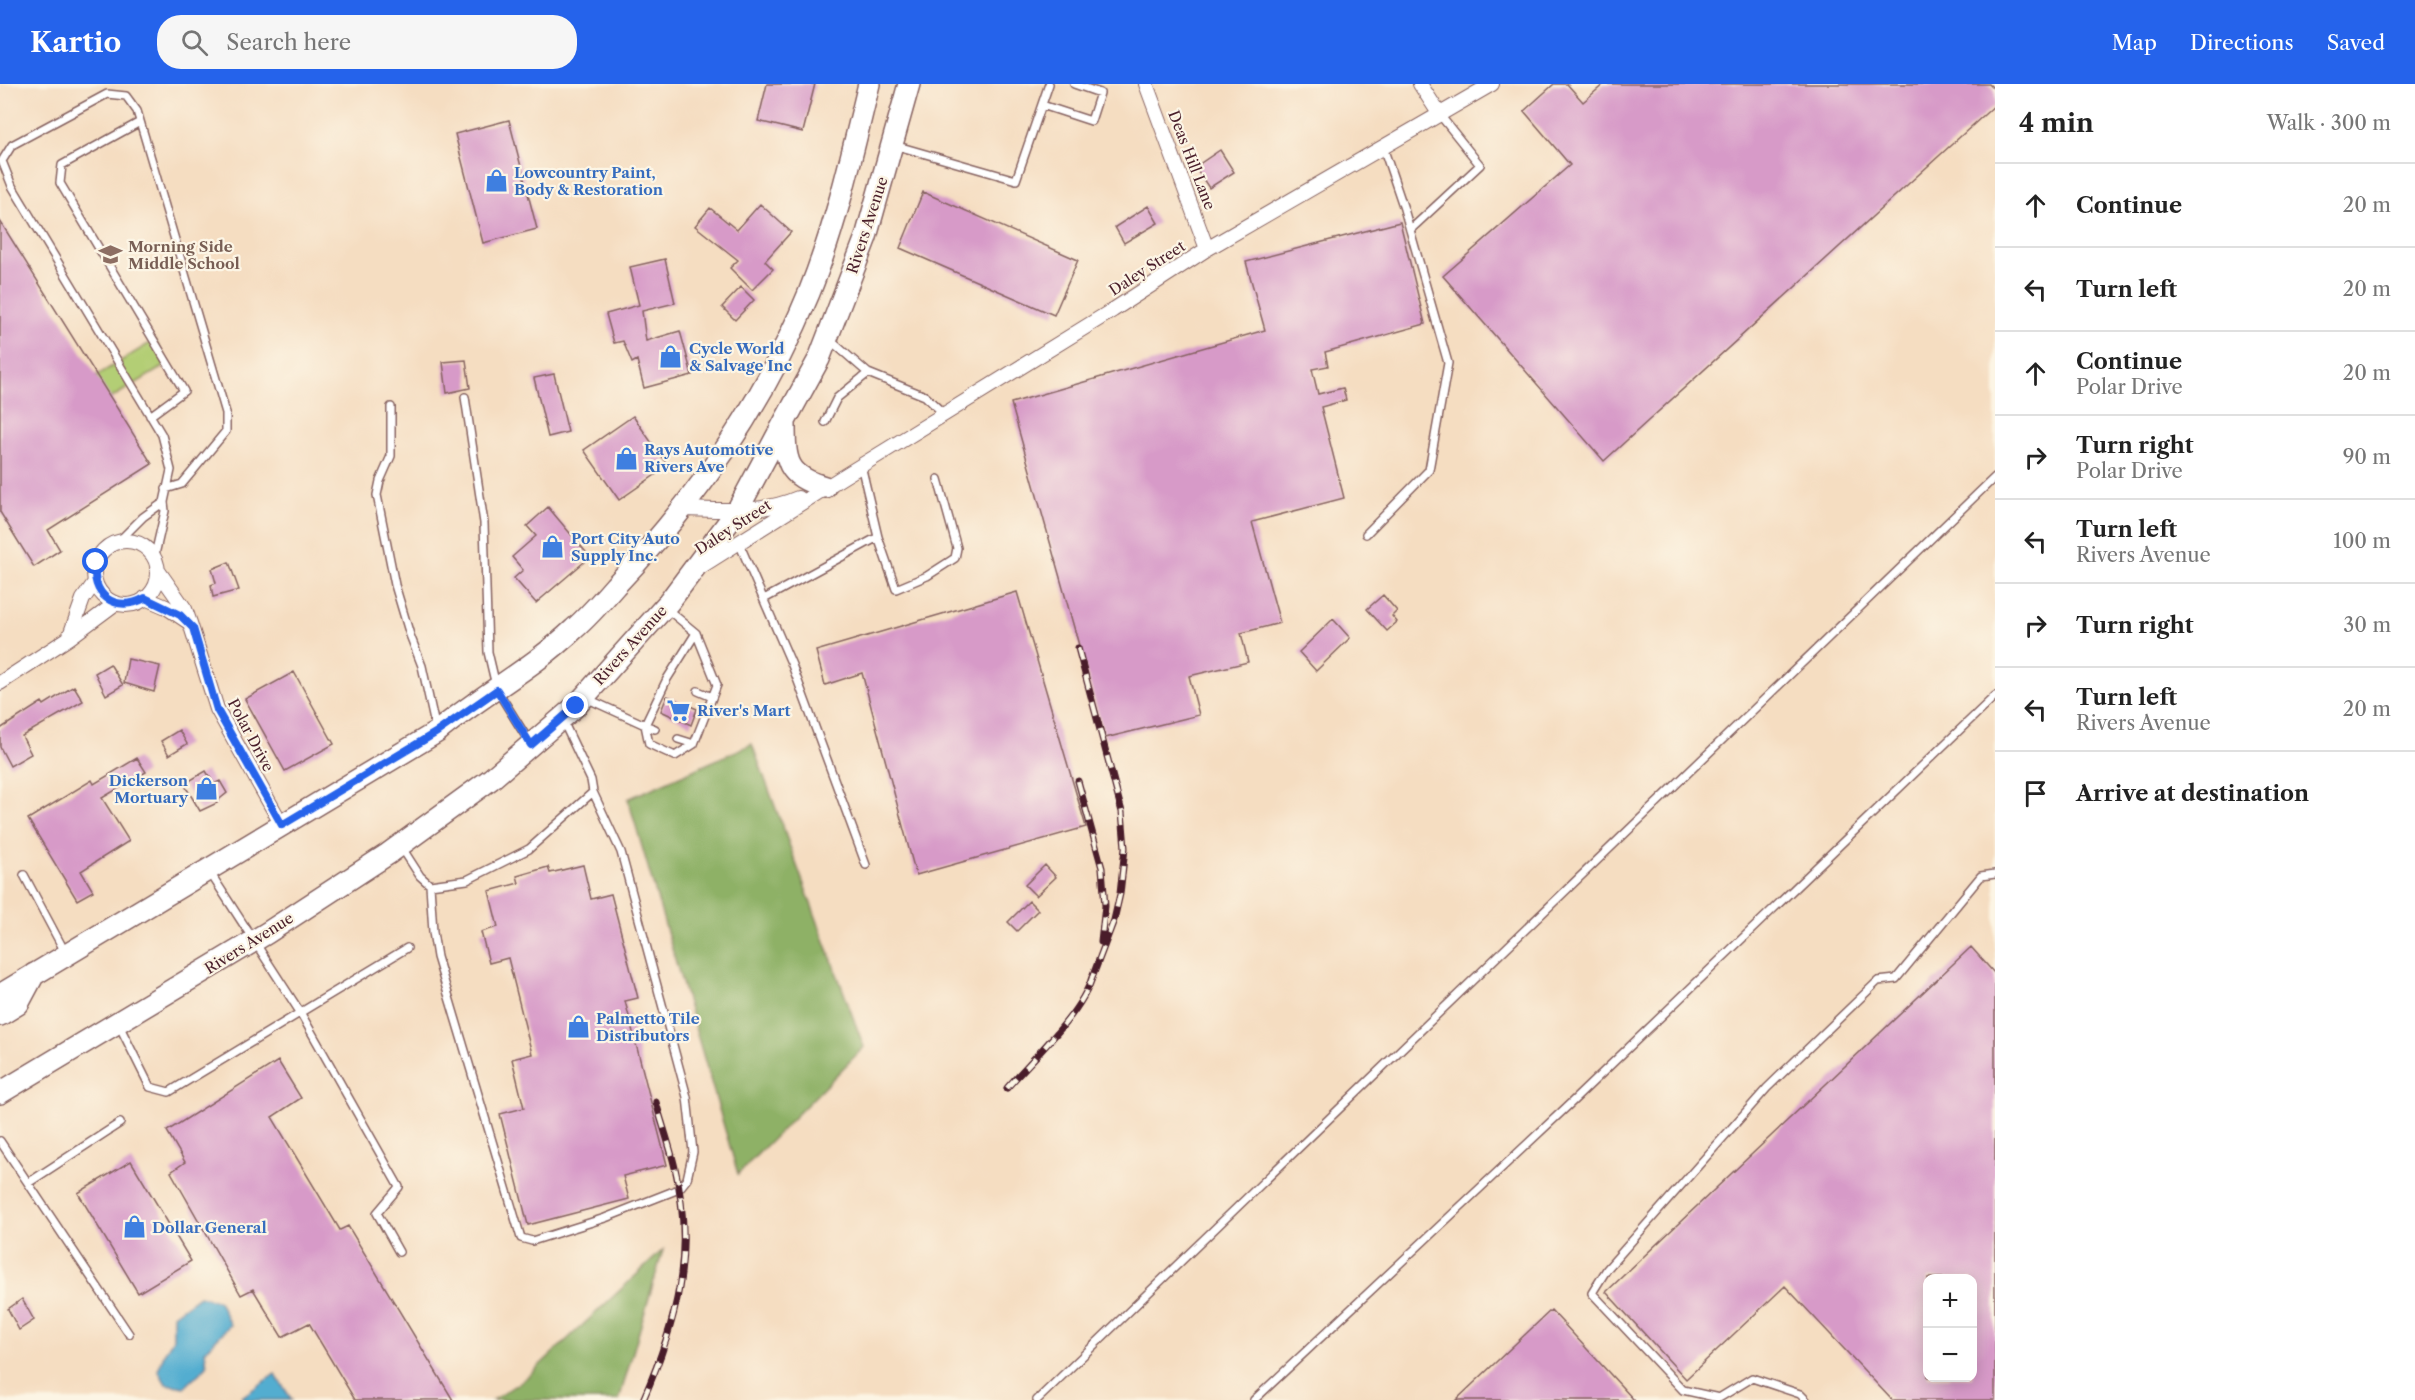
<!DOCTYPE html>
<meta charset="utf-8">
<style>
:root{--surface:#fff;--page:#f6f6f6;--text:#222;--muted:#767676;--line:#e0e0e0;--accent:#2563eb}
body{margin:0;font-family:"Libre Caslon Text",serif;background:var(--page);color:var(--text)}
.controls{position:absolute;right:18px;bottom:18px;display:grid;overflow:hidden;border-radius:12px;box-shadow:0 3px 15px #0003}
.controls button{width:54px;height:54px;display:grid;place-items:center;padding:0;border:0;border-bottom:2px solid var(--line);background:var(--surface);color:var(--text);font:30px sans-serif}
.stop{position:absolute;width:18px;height:18px;margin:-14px;border:4px solid #2563eb;border-radius:50%;background:#fff}
.stop.end{background:#2563eb;border-color:#fff;box-shadow:0 2px 6px #0008}
.list{margin:0;padding:0;list-style:none}
h2{display:flex;justify-content:space-between;align-items:center;height:78px;margin:0;padding:0 24px;font-size:26px}
h2 small{font-size:20px;font-weight:400;color:var(--muted)}
.list li{display:grid;grid-template-columns:39px 1fr auto;gap:18px;align-items:center;box-sizing:border-box;height:84px;padding:0 24px;border-top:2px solid var(--line)}
.list b{display:block;font-size:22px;white-space:nowrap}
.list p{margin:0;font-size:20px;white-space:nowrap;color:var(--muted)}
.list em{font-size:20px;font-style:normal;color:var(--muted)}
.icon{flex:none;width:33px;height:33px;fill:none;stroke:currentColor;stroke-width:2;stroke-linecap:round;stroke-linejoin:round}
.map{position:relative;flex:none;width:1995px;height:1316px;overflow:hidden}
header{display:flex;align-items:center;gap:36px;box-sizing:border-box;height:84px;padding:0 30px;background:var(--accent);color:#fff}
header strong{font-size:28px}
nav{display:flex;gap:33px;margin-inline-start:auto;font-size:21px}
.search{width:420px;height:54px;background:var(--page);display:flex;align-items:center;gap:15px;box-sizing:border-box;padding:0 21px;border-radius:24px;color:var(--muted);font-size:22px}
main{display:flex}
aside{flex:1;background:var(--surface)}
.map>svg:first-child{display:block}
</style>
<header>
<strong>Kartio</strong>
<div class="search"><svg class="icon" aria-label="search" viewBox="0 0 24 24"><circle cx="10" cy="10" r="6"/><path d="M15 15l6 6"/></svg>Search here</div>
<nav><a>Map</a><a>Directions</a><a>Saved</a></nav>
</header>
<main>
<div class="map">
<svg width="1995" height="1316" viewBox="0 0 1995 1316">
<rect width="100%" height="100%" fill="#fcf5e5"/>
<filter id="ink" filterUnits="userSpaceOnUse"><feTurbulence type="fractalNoise" baseFrequency=".0167" numOctaves="2"/><feDisplacementMap in="SourceGraphic" scale="12" xChannelSelector="R" yChannelSelector="G"/><feConvolveMatrix kernelMatrix="1 2 1 2 8 2 1 2 1" color-interpolation-filters="sRGB"/></filter>
<filter id="wash" filterUnits="userSpaceOnUse"><feTurbulence type="fractalNoise" baseFrequency=".008" numOctaves="4" result="noise"/><feDisplacementMap in="SourceGraphic" scale="24" xChannelSelector="R" yChannelSelector="G"/><feGaussianBlur stdDeviation="1.35" result="paint"/><feColorMatrix in="noise" values="0 0 0 0 0 0 0 0 0 0 0 0 0 0 0 0 0 1.4 0 .05"/><feComposite in="paint" operator="in"/></filter>
<g filter="url(#wash)">
<rect width="100%" height="100%" fill="#f5ddc1"/>
<path fill="#b3ce74" stroke="#7e7650" stroke-width="1.5" d="M155 256 168 280 80 333 68 309Z"/>
<path fill="#8eb166" stroke="#6c6848" stroke-width="1.5" d="M752 660 864 963 738 1090 628 715Z
M663 1166 619 1316H493L526 1294Z"/>
<path fill="#53add0" stroke="#4e667e" stroke-width="1.5" d="M199 1212 219 1217 230 1241 205 1267 207 1282 185 1303 166 1300 158 1286 165 1268 173 1255V1231Z
M275 1290 292 1316H244L242 1313Z"/>
<g id="blocks">
<path fill="#d79ac8" fill-rule="evenodd" d="M767 0H815L803 48 758 37Z
M1554 0H1567L1583 18 1604 0H1989L1995 6V21L1604 377 1443 192 1570 81 1524 27Z
M509 36 537 145 483 159 455 50Z
M1220 66 1234 88 1209 104 1195 83Z
M923 108 1078 176 1054 231 900 164Z
M760 120 791 148 765 177 773 185 752 206 730 184 738 176 695 142 710 124 737 146Z
M1148 122 1158 139 1124 159 1115 143Z
M0 137 152 380 48 446 60 466 34 483 0 428Z
M1400 138 1425 240 1325 268 1328 282 1312 285 1318 310 1343 304 1346 316 1321 323 1344 414 1252 438 1280 539 1241 549 1248 578 1189 592 1199 631 1105 654 1011 319 1265 246 1246 178Z
M665 175 675 219 642 227 646 257 680 247 692 291 644 304 637 276 632 279 623 257 614 259 606 230 639 221 630 183Z
M741 203 754 216 735 236 722 223Z
M466 276 470 304 447 309 443 278Z
M554 290 568 348 548 353 534 294Z
M633 332 668 382 619 416 584 366Z
M548 423 590 473 536 519 514 494 523 486 512 473 536 452 527 442Z
M229 478 239 506 213 513 211 501 216 499 212 485Z
M1017 508 1086 743 916 791 862 589 825 601 816 567Z
M1383 511 1397 527 1392 532 1397 538 1387 547 1367 525Z
M1333 535 1350 554 1316 587 1299 568Z
M128 575 160 582 154 608 124 599Z
M110 580 123 601 106 611 95 589Z
M294 588 334 660 285 687 245 615Z
M74 602 83 617 22 652 31 670 10 682 0 663V645L42 618 44 621Z
M667 612 697 625 691 641 661 627Z
M179 646 187 660 169 671 161 657Z
M137 674 146 688 102 714 129 757 81 787 93 807 77 816 28 735 92 696 94 700Z
M206 687 214 700 220 697 227 709 216 718 217 719 200 727 184 700Z
M583 781 591 815 611 810 638 914 625 917 667 1081 623 1092 629 1115 528 1141 500 1030 524 1024 512 975 532 970 508 874 489 879 481 848 498 843 489 807 519 799 517 792 548 783 550 789Z
M1045 781 1056 793 1036 812 1025 801Z
M1029 817 1038 826 1017 847 1008 838Z
M1971 863 1995 890V1316H1892L1785 1202 1686 1295 1606 1208ZM1928 1194H1972V1293H1928Z
M278 977 301 1014 272 1033 340 1146 348 1142 453 1316H355L309 1239 282 1253 253 1205 241 1211 171 1088 185 1078 167 1047Z
M131 1077 191 1177 138 1209 78 1109Z
M22 1215 34 1236 19 1246 8 1225Z
M1551 1226 1634 1316H1456Z"/>
</g>
</g>
<g filter="url(#ink)">
<use href="#blocks" fill-opacity="0" stroke="#866260" stroke-width="1.5"/>
<g fill="none" stroke-linecap="round" stroke-linejoin="round">
<defs>
<path id="service" d="M1042 21 1091 37 1100 9 1074 0
M140 38 62 81 60 99 184 307 150 332
M894 61 1016 96 1049 0
M1410 146 1480 81 1440 31
M830 256 868 289 925 312 944 330
M465 313 484 439 488 568 497 606 530 659
M391 323V372L380 397 377 411 395 501 410 551 422 582 436 646
M825 338 837 314 868 289
M164 418 171 386 162 351 12 102 2 77 12 61 107 10 126 12 137 27 226 329V347L182 400 166 405
M1366 450 1429 386 1448 279 1404 125 1383 63
M878 453 896 505 927 492 955 474 957 464 938 395
M118 458 143 433 164 418 165 427 154 475
M739 459 792 581 866 781
M764 515 878 453 861 381
M698 607 712 613
M588 615 645 641 667 595 696 549 667 525
M645 641 649 660 675 672 694 660
M645 641 655 645
M678 655 694 660 717 601 696 549
M402 764 420 792 430 801 467 796 529 765 593 708 591 696 563 637
M209 787 300 928 399 1103 377 1129 399 1168
M24 791 65 868
M430 801 433 848 437 873 521 1154 532 1157 605 1134 679 1105 687 1095 693 1068 687 1013 621 768 593 708
M119 941 150 1003 169 1008 407 864
M0 1057 129 1250
M28 1099 120 1039
M1037 1316 1995 393
M1254 1316 1573 1017 1995 612
M1806 1316 1800 1310 1752 1294 1719 1314 1683 1306 1592 1209 1607 1185 1767 1004 1878 897 1896 895 1981 792 1995 790"/>
<path id="minor" d="M1146 0 1207 165
M1420 0 1440 31
M684 425C724 426 761 430 798 414
M94 489a32 32 0 1 1 64 0a32 32 0 1 1-64 0Z
M700 483 841 394 1113 226 1207 165 1492 0
M95 498 83 515 69 554 116 519
M145 514 166 523 190 539 185 525 157 485
M190 539 217 625 282 741
M0 599 69 554"/>
<path id="primary" d="M785 339C785 377 786 392 825 403
M0 911 437 648C480 612 533 584 574 545 589 532 602 517 615 502 696 417 764 319 809 209 836 142 852 70 869 0
M0 931 18 920 34 890
M0 1009 267 849 388 770 491 695 576 622 669 518 737 427 785 337 819 275 866 153 909 0"/>
</defs>
<use href="#service" stroke="#866260" stroke-width="10"/>
<use href="#minor" stroke="#866260" stroke-width="16"/>
<use href="#primary" stroke="#866260" stroke-width="24"/>
<use href="#service" stroke="#fff" stroke-width="7"/>
<use href="#minor" stroke="#fff" stroke-width="14"/>
<use href="#primary" stroke="#fff" stroke-width="21"/>
<defs>
<path id="rail" d="M1078 564 1122 728 1125 764 1120 810 1114 836 1089 902
M1078 697 1102 784 1105 822 1101 858
M1007 1004C1032 975 1082 929 1092 893
M643 1316C677 1238 695 1169 675 1084 670 1062 662 1040 656 1018"/>
</defs>
<use href="#rail" stroke="#4a1f2b" stroke-width="7"/>
<use href="#rail" stroke="#fcf5e5" stroke-width="4.5" stroke-dasharray="14" stroke-linecap="butt"/>
</g>
</g>
<g fill="none" stroke-linecap="round" stroke-linejoin="round" filter="url(#ink)">
<path stroke="#2563eb" stroke-width="8" d="M96 478C89 511 116 530 145 514L180 531 193 544 217 626 282 741 437 648 497 606 531 661 576 622"/>
</g>
<defs>
<symbol id="shop-bare" viewBox="-9 -9 18 18"><path d="M-5-2.5h2.3a2.7 3.5 0 0 1 5.4 0H5L5.5 6h-11ZM-1.5-2.5h3a1.5 2.3 0 0 0-3 0Z" fill="#3f7fe0" stroke="#fcf5e5" stroke-width="2.5" paint-order="stroke"/></symbol>
<symbol id="school-bare" viewBox="-9 -9 18 18"><path d="M0-5L7-2L0 1L-7-2ZM-4 1L0 2.5L4 1V4Q0 6-4 4Z" fill="#8d6e63" stroke="#fcf5e5" stroke-width="2.5" paint-order="stroke"/></symbol>
<symbol id="supermarket-bare" viewBox="-9 -9 18 18"><path d="M-6-5.5h2.5l.6 2H6L4.5 2H-2.5L-4.4-4H-6ZM-1.5 3.2a1.3 1.3 0 1 0 .1 0ZM3 3.2a1.3 1.3 0 1 0 .1 0Z" fill="#3f7fe0" stroke="#fcf5e5" stroke-width="2.5" paint-order="stroke"/></symbol>
</defs>
<g fill-rule="evenodd">
<use href="#shop-bare" x="480" y="80" width="33" height="33"/>
<use href="#school-bare" x="94" y="154" width="33" height="33"/>
<use href="#shop-bare" x="654" y="256" width="33" height="33"/>
<use href="#shop-bare" x="610" y="358" width="33" height="33"/>
<use href="#shop-bare" x="536" y="446" width="33" height="33"/>
<use href="#supermarket-bare" x="662" y="610" width="33" height="33"/>
<use href="#shop-bare" x="190" y="688" width="33" height="33"/>
<use href="#shop-bare" x="562" y="926" width="33" height="33"/>
<use href="#shop-bare" x="118" y="1126" width="33" height="33"/>
</g>
<g text-anchor="middle" dominant-baseline="central" stroke-width="4.5" stroke-linejoin="round" paint-order="stroke">
<g font-size="15" fill="#4a1f2b" stroke="#fcf5e5">
<text transform="translate(1192 76) rotate(69)">Deas Hill Lane</text>
<text transform="translate(867 141) rotate(-72)">Rivers Avenue</text>
<text transform="translate(1147 184) rotate(-33)">Daley Street</text>
<text transform="translate(733 443) rotate(-33)">Daley Street</text>
<text transform="translate(630 561) rotate(-48)">Rivers Avenue</text>
<text transform="translate(251 651) rotate(62)">Polar Drive</text>
<text transform="translate(249 859) rotate(-32)">Rivers Avenue</text>
</g>
<g font-size="15" font-weight="bold" fill="#366cbe" stroke="#fcf5e5" text-anchor="start">
<text x="514" y="88">Lowcountry Paint,<tspan x="514" dy="17">Body &amp; Restoration</tspan></text>
<text x="689" y="264">Cycle World<tspan x="689" dy="17">&amp; Salvage Inc</tspan></text>
<text x="644" y="365">Rays Automotive<tspan x="644" dy="17">Rivers Ave</tspan></text>
<text x="571" y="454">Port City Auto<tspan x="571" dy="17">Supply Inc.</tspan></text>
<text x="697" y="626">River's Mart</text>
<text x="188" y="696" text-anchor="end">Dickerson<tspan x="188" dy="17">Mortuary</tspan></text>
<text x="596" y="934">Palmetto Tile<tspan x="596" dy="17">Distributors</tspan></text>
<text x="152" y="1143">Dollar General</text>
</g>
<g font-size="15" font-weight="bold" fill="#785e54" stroke="#fcf5e5" text-anchor="start">
<text x="128" y="162">Morning Side<tspan x="128" dy="17">Middle School</tspan></text>
</g>
</g>
</svg>
<div class="controls">
<button>+</button>
<button>−</button>
</div>
<div class="stop" style="left:96px;top:478px"></div>
<div class="stop end" style="left:576px;top:622px"></div>
</div>
<aside>
<h2>4 min<small>Walk · 300 m</small></h2>
<ul class="list">
<li><svg class="icon" aria-label="ahead" viewBox="0 0 24 24"><path d="M12 20V5M6 11l6-6 6 6"/></svg><div><b>Continue</b></div><em>20 m</em></li>
<li><svg class="icon" aria-label="left" viewBox="0 0 24 24"><path d="M17 20v-9H6M10 6l-5 5 5 5"/></svg><div><b>Turn left</b></div><em>20 m</em></li>
<li><svg class="icon" aria-label="ahead" viewBox="0 0 24 24"><path d="M12 20V5M6 11l6-6 6 6"/></svg><div><b>Continue</b><p>Polar Drive</p></div><em>20 m</em></li>
<li><svg class="icon" aria-label="right" viewBox="0 0 24 24"><path d="M7 20v-9h11M14 6l5 5-5 5"/></svg><div><b>Turn right</b><p>Polar Drive</p></div><em>90 m</em></li>
<li><svg class="icon" aria-label="left" viewBox="0 0 24 24"><path d="M17 20v-9H6M10 6l-5 5 5 5"/></svg><div><b>Turn left</b><p>Rivers Avenue</p></div><em>100 m</em></li>
<li><svg class="icon" aria-label="right" viewBox="0 0 24 24"><path d="M7 20v-9h11M14 6l5 5-5 5"/></svg><div><b>Turn right</b></div><em>30 m</em></li>
<li><svg class="icon" aria-label="left" viewBox="0 0 24 24"><path d="M17 20v-9H6M10 6l-5 5 5 5"/></svg><div><b>Turn left</b><p>Rivers Avenue</p></div><em>20 m</em></li>
<li><svg class="icon" aria-label="arrive" viewBox="0 0 24 24"><path d="M6 21V4h12l-3 4 3 4H6"/></svg><div><b>Arrive at destination</b></div></li>
</ul>
</aside>
</main>
